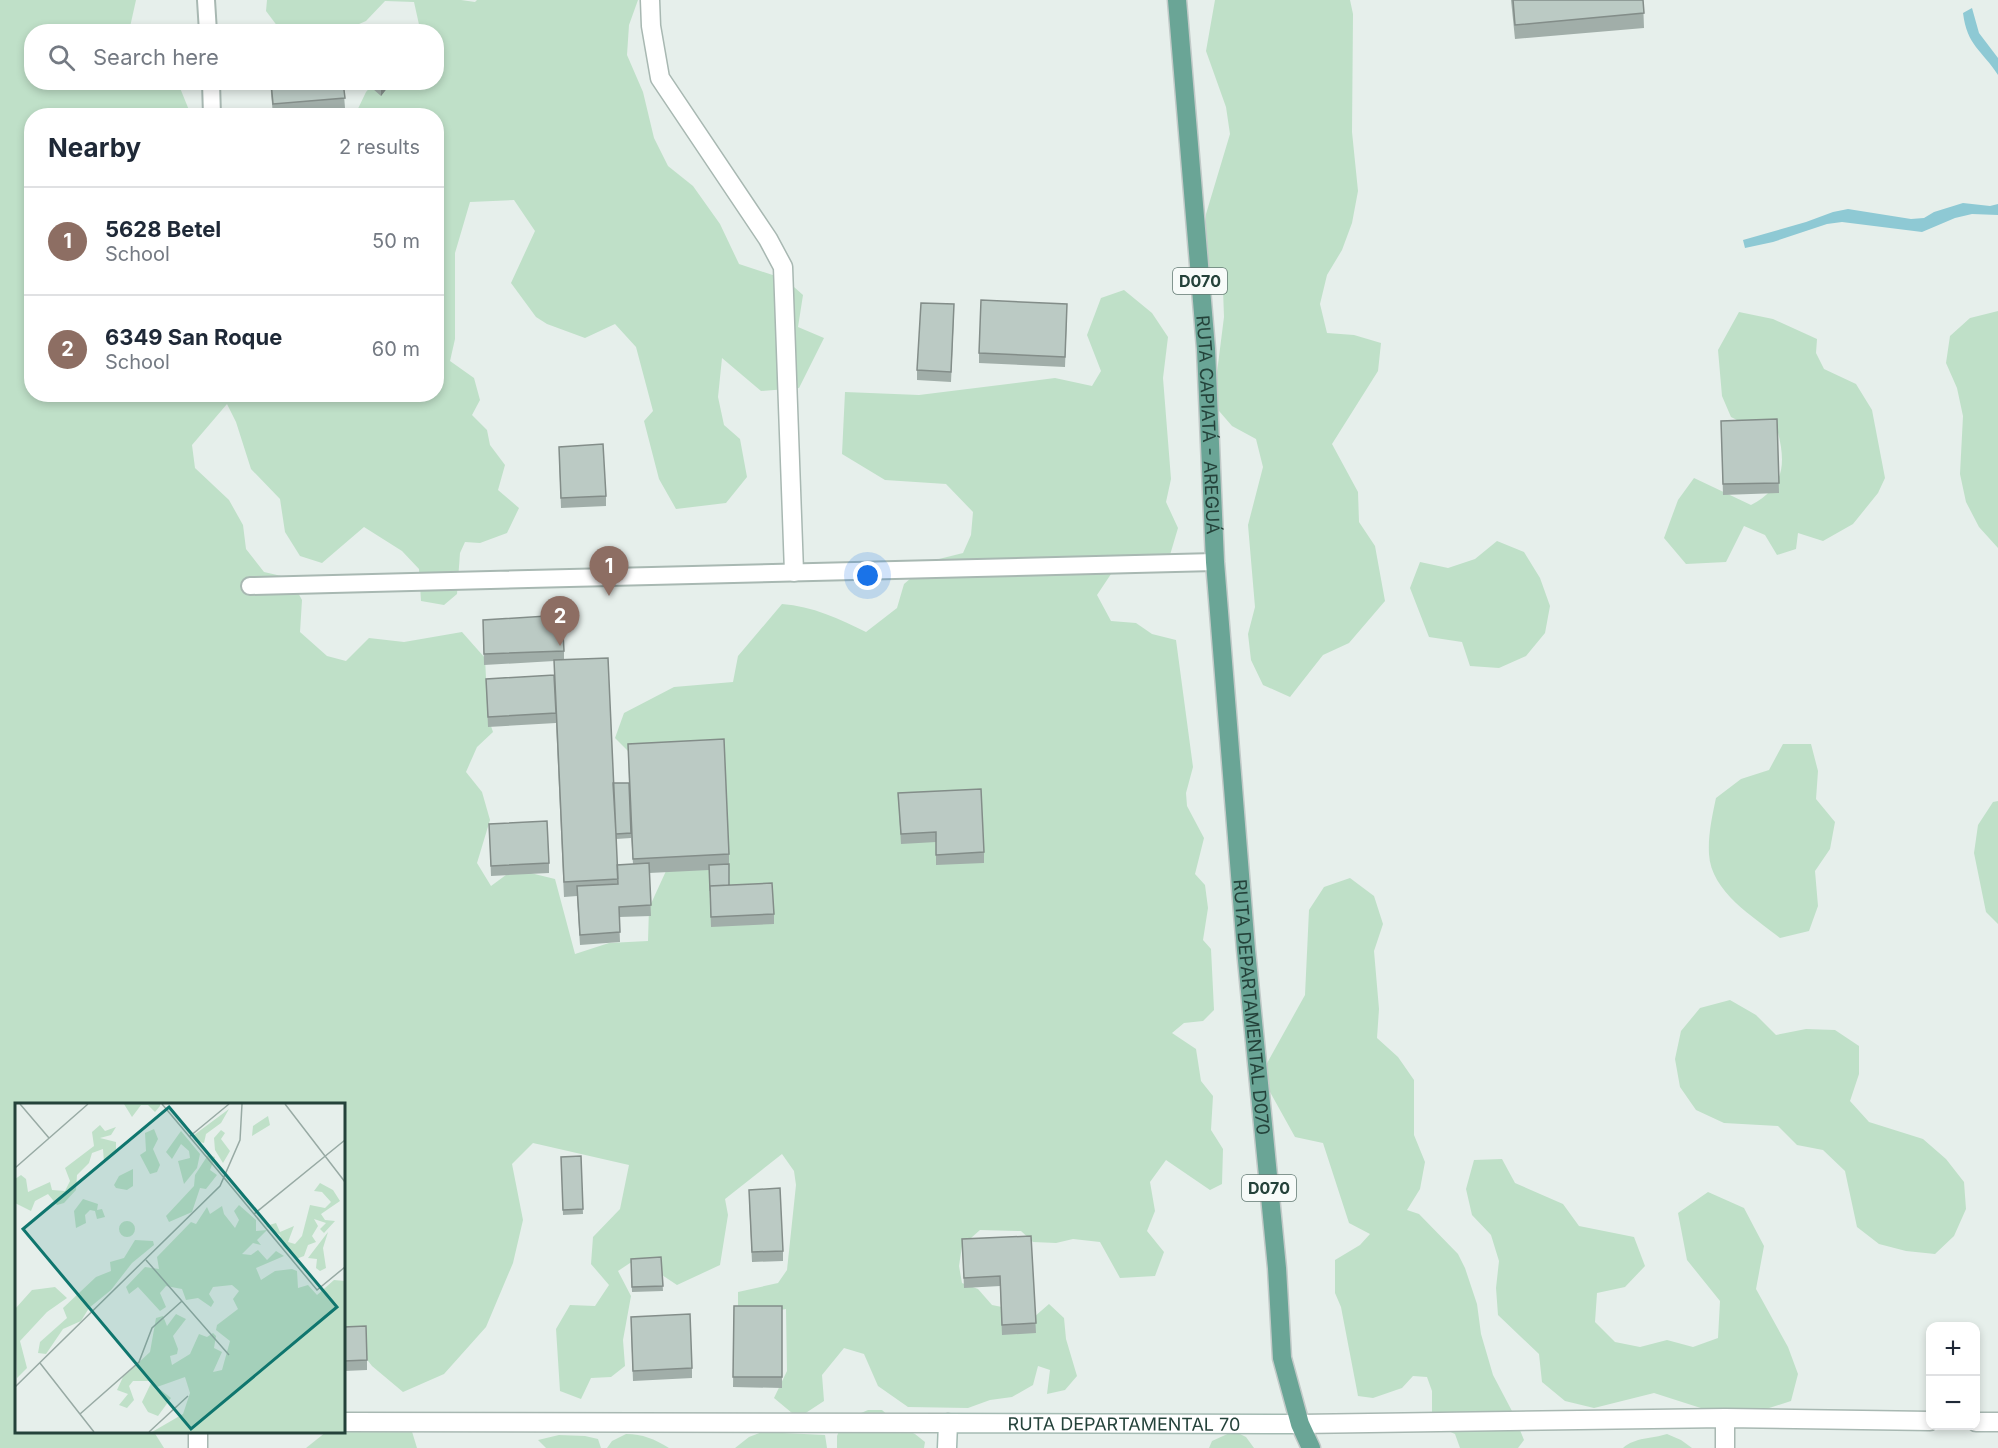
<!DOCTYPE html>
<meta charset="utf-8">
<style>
:root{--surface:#fff;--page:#f2f2f3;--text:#1f2937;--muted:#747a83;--line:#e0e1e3;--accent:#ea580c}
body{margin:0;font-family:Inter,sans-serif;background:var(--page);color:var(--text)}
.controls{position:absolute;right:18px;bottom:18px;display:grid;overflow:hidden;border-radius:12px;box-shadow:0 3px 9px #0003}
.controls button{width:54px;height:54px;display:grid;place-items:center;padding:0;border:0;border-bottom:2px solid var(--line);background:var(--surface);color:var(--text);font:30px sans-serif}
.you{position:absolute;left:868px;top:576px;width:21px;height:21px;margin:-15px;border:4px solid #fff;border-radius:50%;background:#1a73e8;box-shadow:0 0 0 9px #1a73e833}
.badge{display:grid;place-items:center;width:39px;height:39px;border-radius:50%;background:var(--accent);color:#fff;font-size:20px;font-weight:700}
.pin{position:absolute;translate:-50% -50px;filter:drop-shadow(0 2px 3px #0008)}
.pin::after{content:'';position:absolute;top:32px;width:21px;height:18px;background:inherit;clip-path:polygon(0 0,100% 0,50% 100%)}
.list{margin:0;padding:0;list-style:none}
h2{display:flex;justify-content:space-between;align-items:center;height:78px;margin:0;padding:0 24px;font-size:26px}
h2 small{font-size:20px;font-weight:400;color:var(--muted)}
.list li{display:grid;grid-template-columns:39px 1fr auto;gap:18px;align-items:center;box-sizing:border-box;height:108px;padding:0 24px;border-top:2px solid var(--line)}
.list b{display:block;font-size:22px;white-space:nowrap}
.list p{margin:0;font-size:20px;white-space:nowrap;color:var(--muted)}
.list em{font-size:20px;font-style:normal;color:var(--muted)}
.icon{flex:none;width:33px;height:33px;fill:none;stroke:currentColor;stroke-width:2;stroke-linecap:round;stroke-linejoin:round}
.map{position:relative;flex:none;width:1998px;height:1448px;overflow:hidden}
.search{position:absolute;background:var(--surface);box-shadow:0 3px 9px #0003;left:24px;top:24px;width:420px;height:66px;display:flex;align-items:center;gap:15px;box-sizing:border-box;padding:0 21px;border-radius:24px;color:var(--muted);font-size:22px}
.panel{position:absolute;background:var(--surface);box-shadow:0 3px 9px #0003;left:24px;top:108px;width:420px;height:294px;border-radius:24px}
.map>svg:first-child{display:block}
</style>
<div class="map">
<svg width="1998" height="1448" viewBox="0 0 1998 1448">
<rect width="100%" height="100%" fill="#e6efeb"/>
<path fill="#bfe0c8" d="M0 0H136L130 27 135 31 32 32V82L178 83 191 115 32 116V394H436V116L355 115 366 92 374 83 436 82V32L419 31 420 29 414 2 385 1 366 21 343 31H281L266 11 267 0H461L475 2 477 0H638L629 25 627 55 643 92 654 138 668 166 693 186 720 224 739 264 785 279 803 295 798 327 824 338 799 388 761 391 722 358 718 397 724 425 740 439 747 477 726 503 676 509 659 479 644 421 653 411 636 347 615 324 585 338 547 324 536 317 511 283 535 231 514 200 470 202 455 253V339L450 361 474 378 480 400 472 415 487 430 490 445 505 465 498 490 519 508 507 533 480 543 465 542 460 553 457 594 444 605 421 601 419 569 402 551 364 527 322 563 300 556 285 532 280 499 251 469 236 422 227 404 192 445 195 468 229 500 243 525 246 549 264 572 290 578 302 600 300 632 327 656 346 661 369 638 404 642 462 632 485 658 488 717 493 732 477 747 466 772 482 792 490 820 477 863 491 886 514 869 555 879 575 954 609 943 648 941 649 908 666 871 631 754 615 738 624 713 674 687 733 682 738 656 782 604C812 606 840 619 866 632L897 608 904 584 931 561 963 553 971 535 973 512 946 484 885 480 842 454 845 392 919 395 1055 378 1092 386 1101 371 1087 335 1101 298 1124 290 1152 313 1168 337 1163 378 1171 479 1166 502 1178 528 1170 555 1143 568 1113 571 1097 595 1111 621 1136 623 1152 634 1176 640 1193 767 1186 793 1187 806 1204 838 1195 874 1205 885 1208 908 1203 940 1211 949 1214 1010 1203 1021 1184 1023 1172 1033 1196 1049 1201 1081 1213 1096 1211 1130 1223 1149 1222 1184 1210 1190 1166 1160 1150 1182 1155 1211 1147 1231 1164 1252 1155 1276 1120 1278 1100 1242 1073 1239 1056 1243 1033 1242 1021 1231 980 1230 962 1246 959 1266 962 1283 978 1289 992 1305 1007 1308 1026 1324 1049 1304 1064 1318 1066 1339 1077 1376 1065 1390 1047 1394 1050 1370 1038 1366 1033 1385 1012 1397 990 1400 968 1408 908 1407 878 1386 864 1354 844 1348 822 1375 824 1401 798 1418 774 1398 787 1371 786 1309 752 1315 738 1308V1292L778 1283 787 1270 796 1185 794 1171 782 1154 725 1199 728 1215 720 1265 677 1285 656 1271 630 1263 618 1271 631 1296 623 1340 625 1366 611 1377 591 1378 581 1399 560 1391 556 1329 570 1305 595 1306 609 1285 591 1264 593 1237 620 1209 629 1165 533 1143 512 1164 523 1220 513 1263 486 1327 444 1374 403 1392 372 1366 344 1330V1104H16V1432H154L164 1448H0Z
M1215 0H1350L1353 14 1352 132 1358 191 1352 223 1342 250 1327 275 1320 304 1327 333 1354 335 1381 343 1378 371 1332 444 1358 492 1359 522 1375 546 1385 601 1349 643 1323 655 1290 697 1263 685 1251 660 1248 634 1255 607 1248 525 1263 467 1256 439 1232 426 1213 404 1224 317 1223 289 1203 271 1206 214 1230 134 1226 107 1206 51Z
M1998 311V548L1979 527 1966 502 1960 474 1963 416 1957 388 1946 363 1950 336 1970 318Z
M1739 312 1773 319 1817 339 1816 353 1824 369 1856 384 1872 410 1885 478 1878 493 1853 524 1823 541 1798 533 1796 549 1777 555 1765 535 1744 526 1726 562 1686 564 1664 538 1678 500 1694 478 1751 505C1787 486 1786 461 1776 425L1737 420 1731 417 1722 396 1718 350Z
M1497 541 1524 552 1540 578 1550 606 1545 633 1526 656 1499 668 1470 666 1462 642 1429 637 1410 588 1420 562 1448 568 1475 559Z
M1783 744H1811L1818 771 1816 799 1835 822 1830 849 1815 871 1818 906 1809 931 1780 938C1754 917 1711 892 1709 854 1708 835 1712 817 1716 798L1741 779 1769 770Z
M1998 801V924L1986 912 1974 853 1978 825 1993 802Z
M1350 878 1374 896 1383 924 1374 951 1379 1009 1377 1038 1398 1057 1414 1080V1135L1425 1162 1420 1189 1407 1210 1419 1214 1458 1254 1465 1268 1477 1304 1481 1334 1493 1375 1513 1413 1524 1440 1518 1448H1460L1455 1434 1442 1428 1432 1420V1391L1427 1377 1413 1376 1402 1388 1373 1398 1358 1396 1341 1307 1335 1293V1260L1360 1245 1370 1234 1349 1223 1323 1143 1295 1137 1270 1092 1266 1065 1305 995 1309 910 1324 887Z
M1730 1000 1756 1015 1776 1035 1806 1029 1835 1030 1859 1046V1074L1850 1101 1869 1122 1923 1139 1946 1159 1964 1182 1966 1209 1954 1236 1935 1254 1906 1251 1879 1244 1857 1227 1845 1171 1823 1150 1797 1145 1778 1126 1724 1123 1696 1110 1680 1087 1675 1059 1681 1031 1700 1008Z
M1502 1159 1515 1183 1563 1204 1579 1226 1634 1237 1645 1266 1625 1287 1597 1293 1595 1322 1615 1342 1640 1347 1667 1340 1693 1347 1718 1338 1720 1301 1687 1260 1678 1213 1708 1192 1744 1208 1764 1246 1756 1289 1788 1347 1798 1374 1791 1401 1766 1409 1707 1410 1654 1393 1594 1408 1565 1401 1542 1382 1539 1354 1498 1315 1496 1288 1499 1261 1491 1235 1472 1215 1466 1189 1474 1160Z
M868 1410H882L902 1428 915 1434 925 1442 924 1448H837V1436L843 1421Z
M410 1425 417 1448H306L326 1432H344V1427Z
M1234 1431 1246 1437 1254 1448H1209L1212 1441Z
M762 1432 825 1435 827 1448H735L749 1437Z
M626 1434C643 1434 654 1439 669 1448H607L612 1441Z
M1667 1434 1681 1440 1692 1448H1623C1635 1437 1652 1439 1667 1434Z
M559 1435 585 1436 598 1439 601 1448H546L538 1440Z"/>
<path fill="#8ec9d4" d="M1972 8 1979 33 1998 58V75C1982 50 1967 46 1963 13Z
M1963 203 1990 206 1998 204V215L1972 214 1955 218 1922 232 1842 222 1827 224 1773 242 1745 248 1743 240 1806 222 1833 212 1848 209 1911 219 1924 218 1934 212Z"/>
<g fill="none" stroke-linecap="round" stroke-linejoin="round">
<defs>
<path id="lane" d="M206 0 208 32
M211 82 212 116
M250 586 1215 562"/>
<path id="street" d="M650 0 651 26 660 78 768 239 783 267 794 572
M344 1422 948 1423
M1976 1422H1998
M1300 1424 1725 1418 1930 1421
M198 1448V1432
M1725 1448V1418"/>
<g id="secondary">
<path id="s1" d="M947 1448 948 1423 1300 1424"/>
</g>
<g id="primary">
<path id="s2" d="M1177 0 1206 349 1215 562 1246 950 1277 1268 1282 1358 1300 1424 1311 1448"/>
</g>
</defs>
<use href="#lane" stroke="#a8b8b2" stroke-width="20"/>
<use href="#street" stroke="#a8b8b2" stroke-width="21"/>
<use href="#secondary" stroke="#a4bbb3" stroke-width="21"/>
<use href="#primary" stroke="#c2cac8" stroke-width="21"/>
<use href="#lane" stroke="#fff" stroke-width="16"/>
<use href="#street" stroke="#fff" stroke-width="18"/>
<use href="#secondary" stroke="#fff" stroke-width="18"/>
<use href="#primary" stroke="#6aa596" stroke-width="18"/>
</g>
<path fill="#a1aea9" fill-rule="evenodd" d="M1511 0H1643L1644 28 1515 39Z
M270 82H343L345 108 273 115Z
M365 82H392L381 96Z
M954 314 951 382 917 380V370Z
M1067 314 1065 367 979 363V353Z
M1777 419 1779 493 1723 495 1721 421Z
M559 457 606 496V506L561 508Z
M483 620 564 651V660L613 783H629L628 744 729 854V885L774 914V924L711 927 709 870 649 873 651 916 619 917 620 942 580 945 577 896 564 897 556 723 488 727 486 679 554 675V661L484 665ZM631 834 633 864 617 865 616 839 631 838Z
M898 793 984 852V863L936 865V842L901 844Z
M489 824 549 863V873L491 876Z
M581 1156 583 1214 563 1215 561 1157Z
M749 1200 783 1251V1261L752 1262Z
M1031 1236 1036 1333 1002 1335 1000 1286 964 1288 962 1239Z
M661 1257 663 1291 632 1292 631 1259Z
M734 1306H782V1388L733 1387Z
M344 1327 367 1360V1370L344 1371Z
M631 1327 692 1368V1378L633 1381Z"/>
<path fill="#838d89" d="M383 82H392L381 96V85Z"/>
<path fill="#bbcac4" stroke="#838d89" stroke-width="1.5" d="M1513 0H1643L1644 13 1515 25Z
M271 82H343L345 98 273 104Z
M981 300 1067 304 1065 357 979 353Z
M921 303 954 304 951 372 917 370Z
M1777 419 1779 483 1723 484 1721 421Z
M603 444 606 496 561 498 559 447Z
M562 615 564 651 484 654 483 620Z
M608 658 618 879 564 882 554 660Z
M554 675 556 713 488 717 486 679Z
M724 739 729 854 633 859 628 744Z
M613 783H629L631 833 616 834Z
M981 789 984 852 936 855V832L901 834 898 793Z
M547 821 549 863 491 866 489 824Z
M649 863 651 905 619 907 620 932 580 935 577 886 618 884 617 865Z
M729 864V885L710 886V891L709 865Z
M772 883 774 914 711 917 710 886Z
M581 1156 583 1209 563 1210 561 1157Z
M780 1188 783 1251 752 1252 749 1190Z
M1031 1236 1036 1323 1002 1325 1000 1276 964 1278 962 1239Z
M661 1257 663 1286 632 1287 631 1259Z
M734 1306H782V1377H733Z
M690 1314 692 1368 633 1371 631 1317Z
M366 1326 367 1360 344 1361V1327Z"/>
<g text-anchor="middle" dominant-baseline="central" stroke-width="6" stroke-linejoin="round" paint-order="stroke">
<g fill="#f7fbf9" stroke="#637a73" stroke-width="1.5">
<rect x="1173" y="268" width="54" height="26" rx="4.5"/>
<rect x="1242" y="1175" width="54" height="26" rx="4.5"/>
</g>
<g font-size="16" font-weight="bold" fill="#24423a">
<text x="1200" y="281">D070</text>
<text x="1269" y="1188">D070</text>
</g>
<g font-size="18" fill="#24423a" stroke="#f7fbf9">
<text stroke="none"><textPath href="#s2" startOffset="426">RUTA CAPIATÁ - AREGUÁ</textPath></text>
<text stroke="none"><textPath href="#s2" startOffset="1010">RUTA DEPARTAMENTAL D070</textPath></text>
<text stroke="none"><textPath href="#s1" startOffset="201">RUTA DEPARTAMENTAL 70</textPath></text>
</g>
</g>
<g transform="translate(15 1103)">
<rect width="330" height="330" fill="#e6efeb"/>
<path d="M109 1H145V3L140 9 133 2H126L117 14ZM214 6 206 20 191 31 189 40 180 38 179 32ZM253 13 255 22 237 33 238 23ZM85 22 90 28 101 24 96 32 85 35 101 39V50L89 59 88 46 77 50 74 60 62 72 61 87 49 100 42 102 33 91 20 98 16 108 0 100V76L6 72 11 76 13 89 35 79 37 87 50 88 55 78 50 65 79 43 77 29ZM139 26 143 36 138 46 145 62 142 69 135 71 125 52 131 48 130 30ZM206 27 210 30 206 36 215 48 208 60 200 47 199 35ZM166 28 185 51 182 65 169 81 163 58 175 55 174 48 166 41 157 56 151 49ZM193 52 200 54 195 67 202 72 191 86 185 85 177 109 154 119 151 113 179 83 180 72ZM118 66V83L112 87 101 85 99 82 104 73ZM305 80 318 87 325 98 306 111 310 117 320 118 309 130 305 126 311 120 299 116 303 123 297 133 301 139 293 142 289 153 281 156 268 143 265 132 251 123 261 120 265 129 279 123 273 139 280 141 287 133 295 102 310 105 316 99 307 89 299 88ZM68 96 83 101 82 107 87 106 90 114 82 116 80 108 75 107 70 112 71 120 61 125 59 108ZM224 102 241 117V128L252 127 242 137 246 142 238 140 227 151 236 152 243 147 252 157 261 148 269 153 241 165 246 177 260 168 277 166 282 168 283 185 293 182 302 192 319 177 330 178V329H137L168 311 175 290 170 274 142 284 156 295 143 313 133 309 127 299 137 278H118L114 283 119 297 112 305 104 302 113 291 102 287 108 274 135 249 141 215 148 213 152 223 161 211 171 216 158 233 163 246 162 251 155 253 157 262 175 251 184 231 192 234 198 230 201 233 199 245 207 249 198 269 207 267 215 238 201 227 202 222 223 206 218 196 224 188 217 182 198 184 194 191 199 199 196 204 183 195 171 197 167 186 151 183 145 190 151 204 145 208 123 184 114 191 111 184 130 164 144 166 142 154 176 119 181 121 192 104 195 111 207 103 209 111 220 125 224 117 219 108ZM104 126a8 8 0 1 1 16 0a8 8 0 1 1-16 0ZM313 129 308 145 311 165 305 168 301 165 302 156 293 155ZM120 137 138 138 139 142 117 160 96 187 74 205 66 218 48 226 31 251 23 250 25 239 52 215 48 205 81 174 96 168 95 159 109 155ZM40 184 52 195 32 209 5 238 12 265 2 275 0 206 17 187Z" fill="#bfe0c8"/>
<path fill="none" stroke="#98aaa4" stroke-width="1.5" d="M5 1 34 35M147 1 210 76M270 1 330 79M174 34 214 1M0 65 73 1M210 76 239 111 330 37M239 111 302 187 330 164M131 157 214 252M25 260 79 329M0 284 205 83 225 37 227 1M65 311 124 259 137 225 167 198M134 329 173 293"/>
<path fill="#0f766e" fill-opacity="0.15" stroke="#0f766e" stroke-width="3" d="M154 4 322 204 176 326 8 126Z"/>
<rect width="330" height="330" fill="none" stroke="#24423a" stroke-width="3"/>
</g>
</svg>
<div class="controls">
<button>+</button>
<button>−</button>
</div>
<div class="you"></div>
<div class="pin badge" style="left:609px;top:596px;background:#8d6e63">1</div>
<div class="pin badge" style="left:560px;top:646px;background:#8d6e63">2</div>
<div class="search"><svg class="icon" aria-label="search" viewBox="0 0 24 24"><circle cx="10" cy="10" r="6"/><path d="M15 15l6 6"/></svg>Search here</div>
<section class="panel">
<h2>Nearby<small>2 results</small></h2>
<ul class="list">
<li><span class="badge" style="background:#8d6e63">1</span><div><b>5628 Betel</b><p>School</p></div><em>50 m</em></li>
<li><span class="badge" style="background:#8d6e63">2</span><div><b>6349 San Roque</b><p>School</p></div><em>60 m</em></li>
</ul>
</section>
</div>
